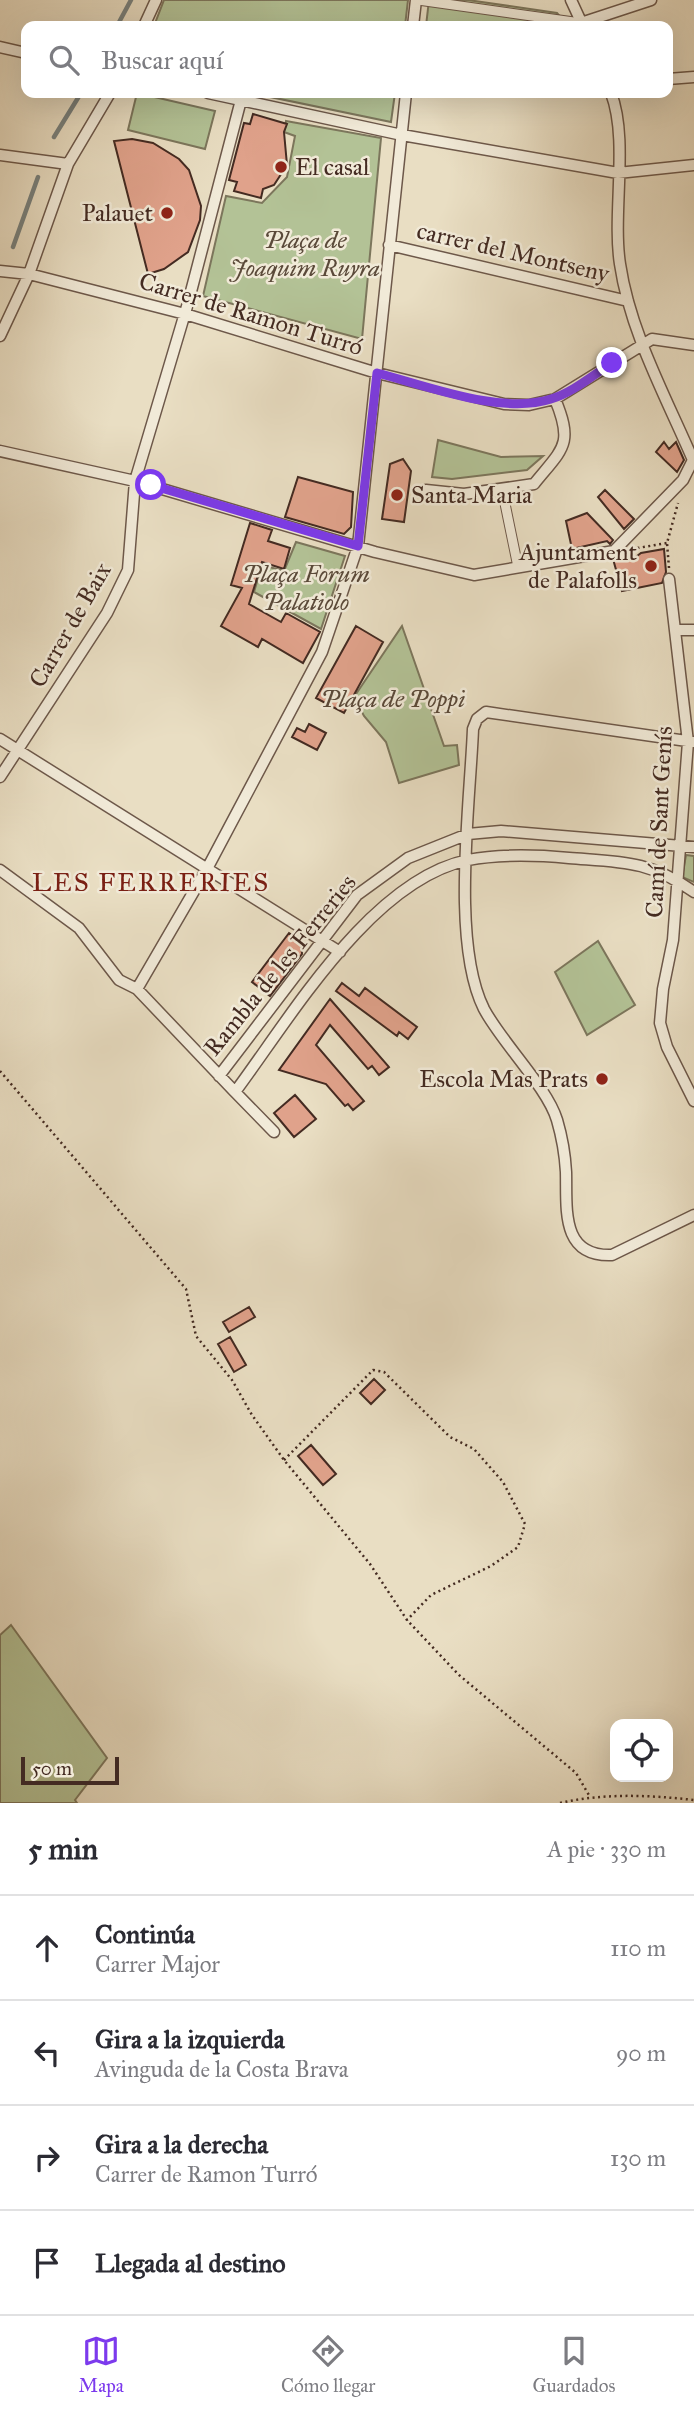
<!DOCTYPE html>
<html lang="es">
<meta charset="utf-8">
<style>
:root{--surface:#fff;--page:#f7f7f7;--text:#2b2b33;--muted:#7c7c81;--line:#e1e1e2;--accent:#7c3aed}
body{margin:0;font-family:"IM FELL Great Primer",serif;background:var(--page);color:var(--text)}
.controls{position:absolute;right:21px;bottom:21px;display:grid;overflow:hidden;border-radius:14px;box-shadow:0 7px 28px #0002}
.controls button{width:63px;height:63px;display:grid;place-items:center;padding:0;border:0;border-bottom:2px solid var(--line);background:var(--surface);color:var(--text);font:35px sans-serif}
.scale{position:absolute;left:21px;bottom:18px;width:98px;box-sizing:border-box;padding-left:7px;border:4px solid #442b22;border-top:0;font-size:19px;line-height:24px;white-space:nowrap;color:#442b22;-webkit-text-stroke:5px #f1ead8;paint-order:stroke}
.stop{position:absolute;width:21px;height:21px;margin:-16px;border:5px solid #7c3aed;border-radius:50%;background:#fff}
.stop.end{background:#7c3aed;border-color:#fff;box-shadow:0 2px 7px #0008}
.list{margin:0;padding:0;list-style:none}
h2{display:flex;justify-content:space-between;align-items:center;height:91px;margin:0;padding:0 28px;font-size:30px}
h2 small{font-size:23px;font-weight:400;color:var(--muted)}
.list li{display:grid;grid-template-columns:46px 1fr auto;gap:21px;align-items:center;box-sizing:border-box;height:105px;padding:0 28px;border-top:2px solid var(--line)}
.list b{display:block;font-size:26px;white-space:nowrap}
.list p{margin:0;font-size:23px;white-space:nowrap;color:var(--muted)}
.list em{font-size:23px;font-style:normal;color:var(--muted)}
.icon{flex:none;width:38px;height:38px;fill:none;stroke:currentColor;stroke-width:2;stroke-linecap:round;stroke-linejoin:round}
.map{position:relative;flex:none;width:694px;height:1803px;overflow:hidden}
.search{position:absolute;background:var(--surface);box-shadow:0 7px 28px #0002;left:21px;right:21px;top:21px;height:77px;display:flex;align-items:center;gap:18px;box-sizing:border-box;padding:0 24px;border-radius:14px;color:var(--muted);font-size:26px}
.sheet{height:511px;background:var(--surface)}
nav{display:flex;justify-content:space-around;align-items:center;box-sizing:border-box;height:98px;border-top:2px solid var(--line);background:var(--surface);font-size:19px;color:var(--muted)}
nav a{display:grid;justify-items:center;gap:4px}
nav .on{color:var(--accent)}
.map>svg:first-child{display:block}
</style>
<div class="map">
<svg width="694" height="1803" viewBox="0 0 694 1803">
<rect width="100%" height="100%" fill="#e9dec3"/>
<filter id="stains"><feTurbulence type="fractalNoise" baseFrequency=".00286" numOctaves="4"/><feColorMatrix values="0 0 0 0 .2 0 0 0 0 .09 0 0 0 0 .02 0 0 0 .5 -.17"/></filter>
<radialGradient id="worn" r=".72"><stop offset=".6" stop-color="#630" stop-opacity="0"/><stop offset="1" stop-color="#630" stop-opacity=".3"/></radialGradient>
<path fill="#b3c296" stroke="#7c765c" stroke-width="2" d="M164 0H408L405 26H154Z
M429 0H468L557 13 568 26H426Z
M137 93 215 111 205 149 128 130Z
M251 93H395L391 122Z
M286 121 381 138 362 339 203 296 226 196 262 203 287 177 295 136 284 132Z
M438 440 501 457 543 456 527 470 452 479 432 477Z
M296 542 345 556 321 629 254 592 262 565 284 571Z
M402 626 444 746 457 745 459 765 399 783 386 742 364 716 354 697Z
M686 855 694 856V882L682 877Z
M598 941 635 1005 587 1035 555 972Z
M11 1625 107 1758 75 1800 77 1803H0V1635Z"/>
<g fill="none" stroke-linecap="round" stroke-linejoin="round">
<path stroke="#78817e" stroke-width="4.5" d="M117 26 131 0
M54 137 81 93
M13 247 38 177"/>
</g>
<path fill="#e0a28b" stroke="#442b22" stroke-width="2" d="M253 114 287 124 284 132 287 165 274 185 263 189 261 198 234 191 237 182 229 180 244 123 250 124Z
M132 139 153 143 179 159 189 170 201 206 200 220 188 252 164 269 148 274 114 141Z
M664 442 669 449 676 442 684 460 677 472 656 452Z
M403 459 411 471 404 522 382 519 390 464Z
M298 477 353 492 351 527 344 534 285 517Z
M605 490 634 519 624 529 598 497Z
M587 513 613 540 610 544 607 541 572 549 566 521Z
M250 523 272 530 268 541 290 548 284 569 262 562 249 604 281 622 286 613 320 632 303 663 262 639 258 647 221 626 242 588 231 585Z
M664 549 666 572 662 583 622 591 613 559 624 552 632 560 641 553Z
M356 626 383 642 344 713 316 698Z
M309 724 326 733 317 750 292 737 297 728 305 732Z
M289 933 301 941 302 954 270 996 252 982Z
M342 983 359 996 365 988 417 1027 408 1039 399 1032 397 1036 336 991Z
M330 999 389 1067 379 1075 372 1066 368 1069 330 1025 316 1045 364 1101 353 1110 348 1104 345 1106 326 1084 279 1070Z
M295 1095 316 1119 294 1137 274 1113Z
M249 1307 255 1317 229 1332 223 1322Z
M230 1337 246 1365 234 1372 218 1344Z
M374 1379 385 1390 371 1404 360 1393Z
M311 1445 336 1474 323 1485 298 1456Z"/>
<g fill="none" stroke-linecap="round" stroke-linejoin="round">
<defs>
<path id="pedestrian" d="M418 0 581 23
M502 489 518 567"/>
<path id="minor" d="M571 0 583 26
M581 23 651 0
M144 26 156 0
M413 26 416 0
M0 47 26 53
M668 79 694 77
M208 93 402 135 618 173 694 165
M611 93C629 140 612 213 620 264 630 332 666 397 693 460
M0 155 68 164
M389 245 628 301
M0 271 29 274 185 314 377 373 504 404 529 405 555 399 652 339 694 345
M0 336 29 274 68 164 110 93
M0 451 135 481 375 552 474 575 614 551 683 480 693 460
M426 490 464 494 534 484C563 448 574 445 555 399
M669 579 688 742 673 940 663 989 660 1023 667 1047 694 1101
M676 630H694
M0 739 340 952
M694 742 486 712 477 719 473 729C470 804 451 943 484 1009 502 1043 547 1087 557 1120 562 1137 565 1154 566 1172 567 1208 560 1257 612 1255L694 1215
M0 777 107 613 128 570 135 481 188 303 241 100
M0 870 79 928 119 980 137 989 235 1092C291 1017 371 880 468 860 499 854 537 855 569 858 621 862 649 860 694 892
M137 989 208 867 322 652 358 546 406 93
M219 1076 357 895 408 858 468 834 501 831 694 847
M235 1092 274 1132"/>
</defs>
<use href="#pedestrian" stroke="#6d584a" stroke-width="11"/>
<use href="#minor" stroke="#6d584a" stroke-width="13"/>
<path stroke="#442b22" stroke-width="2.5" stroke-dasharray="2 3.5" stroke-linecap="butt" d="M632 549 667 543
M669 568 667 543 678 503
M0 1071 186 1289 196 1336 232 1380 252 1415 284 1460 370 1564 407 1620 459 1675 576 1773 590 1797
M284 1460 373 1370 384 1372 450 1437 474 1449 503 1482 525 1524 518 1547 491 1566 431 1595 407 1620
M560 1803C605 1793 648 1795 694 1800"/>
<use href="#pedestrian" stroke="#f1ead8" stroke-width="9"/>
<use href="#minor" stroke="#f1ead8" stroke-width="10"/>
</g>
<g fill="none" stroke-linecap="round" stroke-linejoin="round">
<path stroke="#7c3aed" stroke-width="9" d="M151 485 358 546 377 373C428 386 501 415 551 399 572 393 593 375 612 363"/>
</g>
<g fill="#8f2418" stroke="#f1ead8" stroke-width="2.5">
<circle cx="281" cy="167" r="7"/>
<circle cx="167" cy="213" r="7"/>
<circle cx="397" cy="495" r="7"/>
<circle cx="651" cy="566" r="7"/>
<circle cx="602" cy="1079" r="7"/>
</g>
<g text-anchor="middle" dominant-baseline="central" stroke-width="5" stroke-linejoin="round" paint-order="stroke">
<g font-size="24" fill="#442b22" stroke="#f1ead8" text-anchor="end">
<text x="295" y="167" text-anchor="start">El casal</text>
<text x="153" y="213">Palauet</text>
<text x="411" y="495" text-anchor="start">Santa Maria</text>
<text x="637" y="552">Ajuntament<tspan x="637" dy="28">de Palafolls</tspan></text>
<text x="588" y="1079">Escola Mas Prats</text>
</g>
<g font-size="24" font-style="italic" fill="#5a4939" stroke="#f1ead8">
<text x="305" y="240">Plaça de<tspan x="305" dy="28">Joaquim Ruyra</tspan></text>
<text x="306" y="574">Plaça Forum<tspan x="306" dy="28">Palatiolo</tspan></text>
<text x="393" y="699">Plaça de Poppi</text>
</g>
<g font-size="24" fill="#442b22" stroke="#f1ead8">
<text transform="translate(513 252) rotate(13)">carrer del Montseny</text>
<text transform="translate(251 314) rotate(17)">Carrer de Ramon Turró</text>
<text transform="translate(70 625) rotate(-60)">Carrer de Baix</text>
<text transform="translate(659 822) rotate(-87)">Camí de Sant Genís</text>
<text transform="translate(280 965) rotate(-51)">Rambla de les Ferreries</text>
</g>
<g font-size="26" letter-spacing="2" fill="#7a1f14" stroke="#f1ead8">
<text x="151" y="882">LES FERRERIES</text>
</g>
</g>
<rect width="100%" height="100%" filter="url(#stains)"/>
<rect width="100%" height="100%" fill="url(#worn)"/>
</svg>
<div class="controls">
<button><svg class="icon" aria-label="locate" viewBox="0 0 24 24"><circle cx="12" cy="12" r="6"/><path d="M12 2v4M12 18v4M2 12h4M18 12h4"/></svg></button>
</div>
<div class="scale">50 m</div>
<div class="stop" style="left:151px;top:485px"></div>
<div class="stop end" style="left:612px;top:363px"></div>
<div class="search"><svg class="icon" aria-label="search" viewBox="0 0 24 24"><circle cx="10" cy="10" r="6"/><path d="M15 15l6 6"/></svg>Buscar aquí</div>
</div>
<section class="sheet">
<h2>5 min<small>A pie · 330 m</small></h2>
<ul class="list">
<li><svg class="icon" aria-label="ahead" viewBox="0 0 24 24"><path d="M12 20V5M6 11l6-6 6 6"/></svg><div><b>Continúa</b><p>Carrer Major</p></div><em>110 m</em></li>
<li><svg class="icon" aria-label="left" viewBox="0 0 24 24"><path d="M17 20v-9H6M10 6l-5 5 5 5"/></svg><div><b>Gira a la izquierda</b><p>Avinguda de la Costa Brava</p></div><em>90 m</em></li>
<li><svg class="icon" aria-label="right" viewBox="0 0 24 24"><path d="M7 20v-9h11M14 6l5 5-5 5"/></svg><div><b>Gira a la derecha</b><p>Carrer de Ramon Turró</p></div><em>130 m</em></li>
<li><svg class="icon" aria-label="arrive" viewBox="0 0 24 24"><path d="M6 21V4h12l-3 4 3 4H6"/></svg><div><b>Llegada al destino</b></div></li>
</ul>
</section>
<nav>
<a class="on"><svg class="icon" aria-label="map" viewBox="0 0 24 24"><path d="M3 6l6-2 6 2 6-2v14l-6 2-6-2-6 2zM9 4v14M15 6v14"/></svg>Mapa</a>
<a><svg class="icon" aria-label="directions" viewBox="0 0 24 24"><path d="M12 3l9 9-9 9-9-9zM9 14v-3h6M13 9l2 2-2 2"/></svg>Cómo llegar</a>
<a><svg class="icon" aria-label="saved" viewBox="0 0 24 24"><path d="M7 4h10v16l-5-4-5 4z"/></svg>Guardados</a>
</nav>
